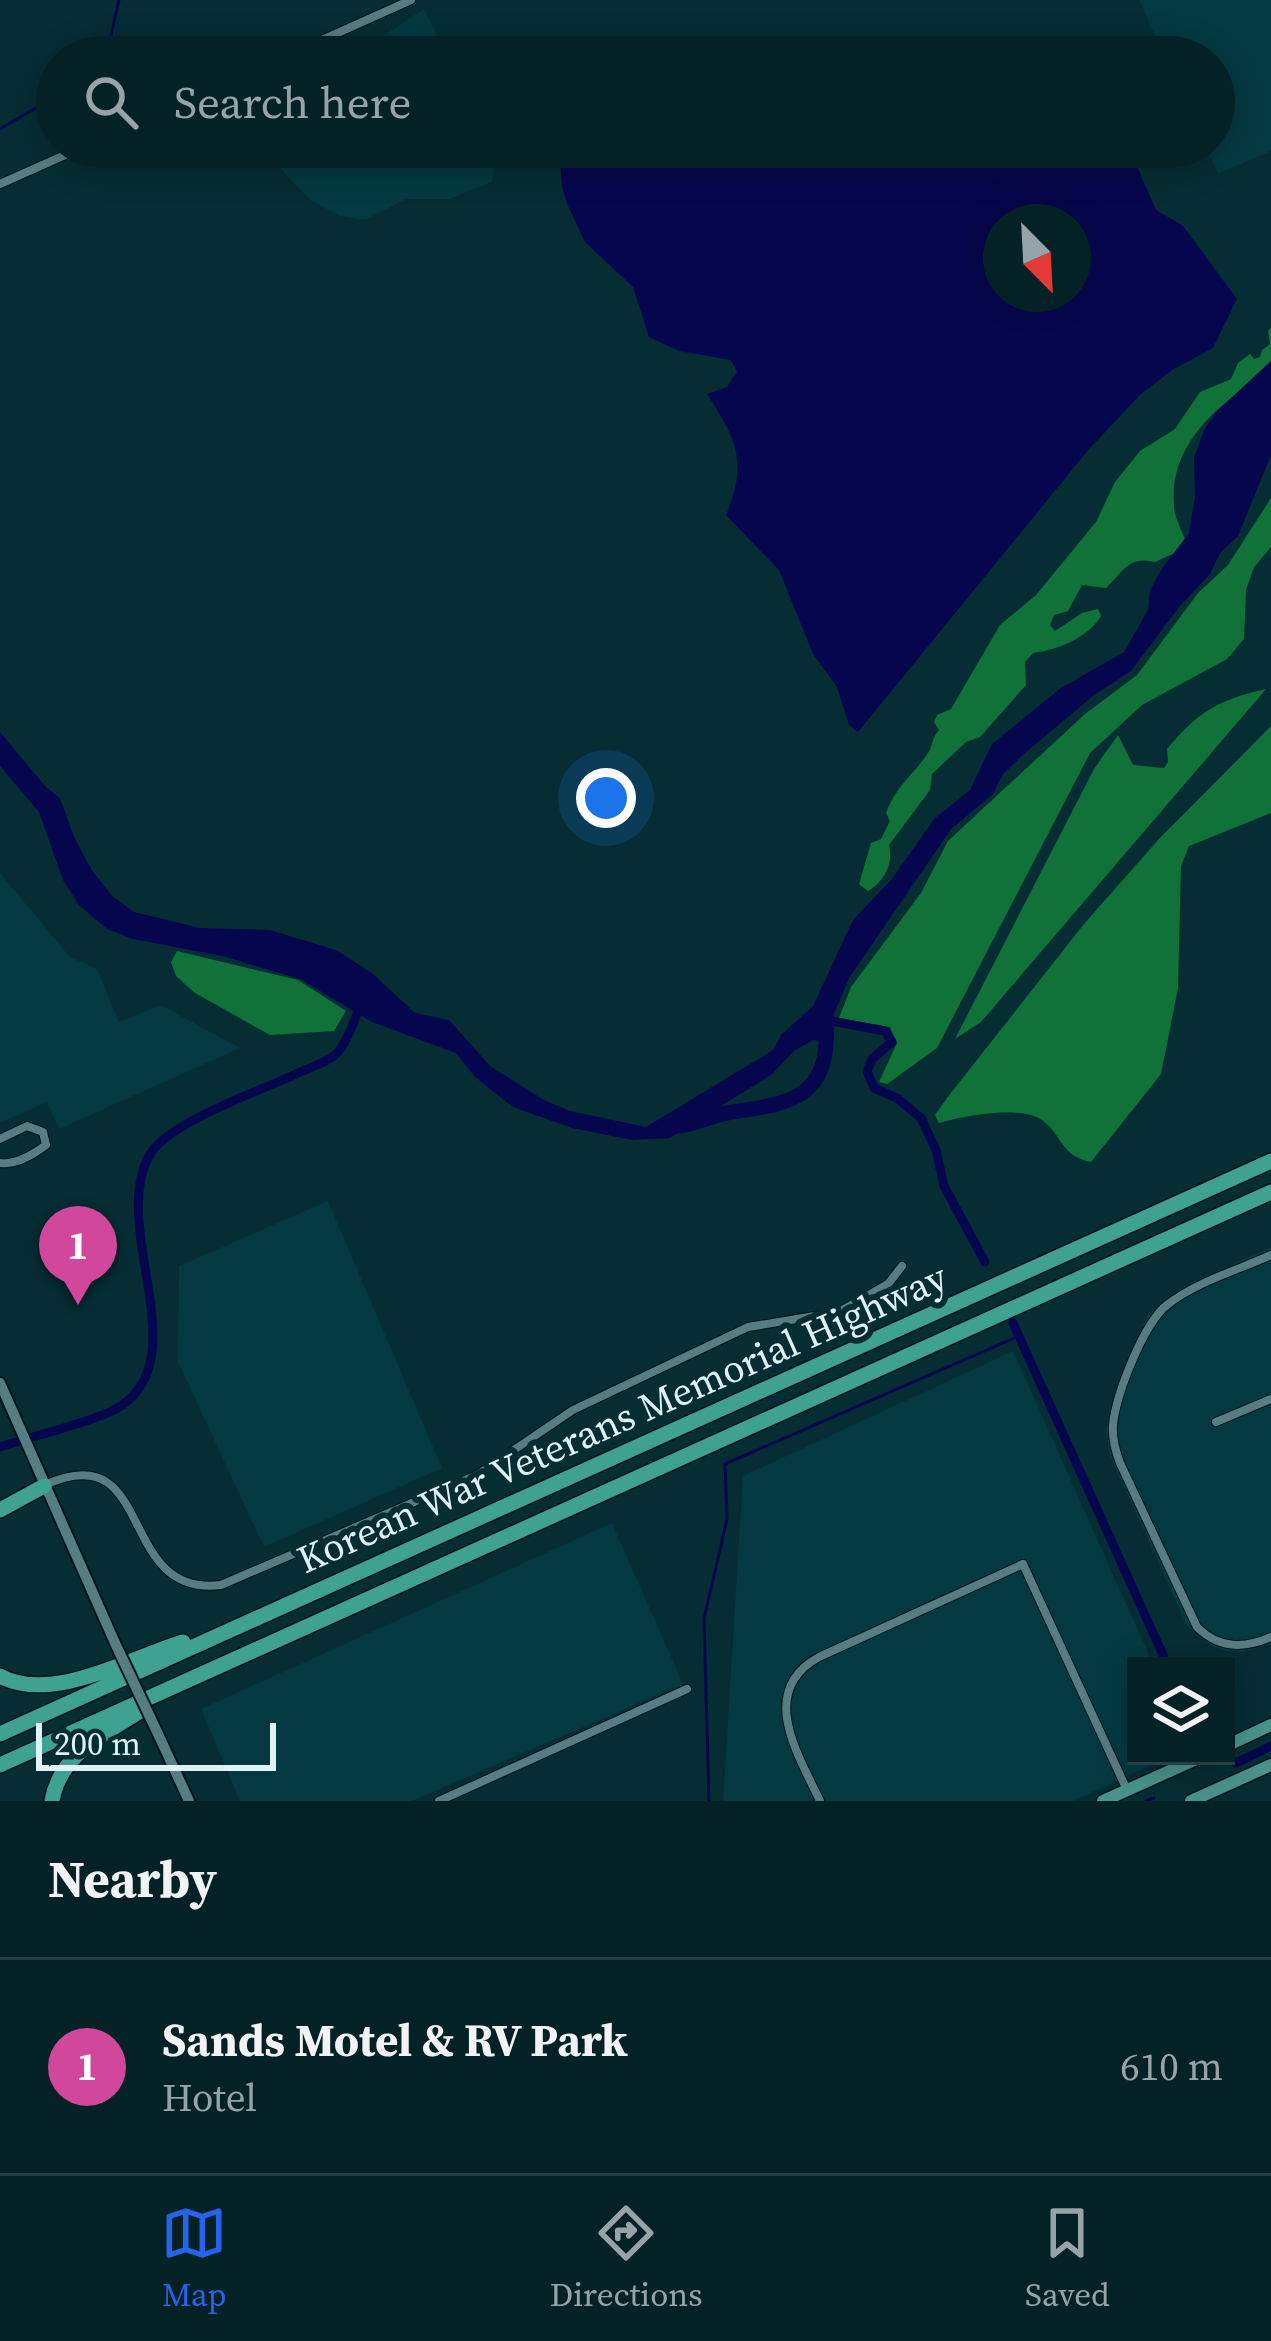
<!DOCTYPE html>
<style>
:root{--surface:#042226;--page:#122f32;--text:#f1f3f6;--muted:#97a4a7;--line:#253f43;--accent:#2563eb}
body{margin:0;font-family:"Source Serif 4",serif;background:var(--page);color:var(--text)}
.controls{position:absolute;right:36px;bottom:36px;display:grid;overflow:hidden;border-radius:0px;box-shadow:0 6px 30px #0003}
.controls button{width:108px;height:108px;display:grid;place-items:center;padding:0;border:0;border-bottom:3px solid var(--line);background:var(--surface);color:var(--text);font:60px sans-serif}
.compass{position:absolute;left:983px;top:204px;width:108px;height:108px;border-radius:50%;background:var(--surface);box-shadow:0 6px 30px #0003;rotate:156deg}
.scale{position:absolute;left:36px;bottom:30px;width:240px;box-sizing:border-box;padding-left:12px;border:6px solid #dff3f6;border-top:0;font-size:33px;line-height:42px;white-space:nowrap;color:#dff3f6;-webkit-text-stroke:9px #052d33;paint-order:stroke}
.you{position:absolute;left:606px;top:798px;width:42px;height:42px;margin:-30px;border:9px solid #fff;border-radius:50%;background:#1a73e8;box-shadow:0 0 0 18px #1a73e833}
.badge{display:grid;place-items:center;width:78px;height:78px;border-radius:50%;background:var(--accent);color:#fff;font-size:39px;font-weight:700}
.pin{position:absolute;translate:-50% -99px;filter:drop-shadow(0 3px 6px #0008)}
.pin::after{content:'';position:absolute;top:63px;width:42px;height:36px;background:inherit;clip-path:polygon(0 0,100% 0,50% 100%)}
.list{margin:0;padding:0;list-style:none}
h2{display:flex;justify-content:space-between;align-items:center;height:156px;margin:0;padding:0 48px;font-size:51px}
h2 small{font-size:39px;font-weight:400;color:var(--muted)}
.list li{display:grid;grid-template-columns:78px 1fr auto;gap:36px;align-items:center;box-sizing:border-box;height:216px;padding:0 48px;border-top:3px solid var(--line)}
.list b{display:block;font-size:45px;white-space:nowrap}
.list p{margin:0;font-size:39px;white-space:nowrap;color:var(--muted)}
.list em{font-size:39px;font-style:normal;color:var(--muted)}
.icon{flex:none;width:66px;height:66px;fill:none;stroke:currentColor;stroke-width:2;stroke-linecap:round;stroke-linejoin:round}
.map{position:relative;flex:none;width:1271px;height:1801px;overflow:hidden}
.search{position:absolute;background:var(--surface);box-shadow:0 6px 30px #0003;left:36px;right:36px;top:36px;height:132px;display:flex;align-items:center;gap:30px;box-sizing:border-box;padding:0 42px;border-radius:66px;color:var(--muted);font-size:45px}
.sheet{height:372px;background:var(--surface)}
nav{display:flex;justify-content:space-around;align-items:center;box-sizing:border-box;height:168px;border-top:3px solid var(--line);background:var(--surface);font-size:33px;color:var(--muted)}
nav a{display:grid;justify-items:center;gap:6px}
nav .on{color:var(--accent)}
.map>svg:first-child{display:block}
</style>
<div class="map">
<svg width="1271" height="1801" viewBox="0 0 1271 1801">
<rect width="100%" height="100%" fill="#052d33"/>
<path fill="#043941" d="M1139 0H1271V151L1218 174 1206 147H1214V57H1165Z
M424 9 448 57H346L362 50Z
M271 147H488L495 163 492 182 450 199H406L365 220 340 216 312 201 285 174Z
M0 873 70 957 97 969 119 1022 161 1005 240 1048 59 1129 47 1102 0 1123Z
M328 1201 442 1468 264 1547 178 1362 179 1266Z
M1271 1247V1644L1244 1652 1225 1651 1209 1645 1186 1624 1110 1456 1105 1432 1129 1355 1148 1315 1179 1289Z
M1013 1351 1154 1666H1136V1756H1171L1073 1801H723L743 1476Z
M612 1523 683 1684 412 1801H240L201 1709Z"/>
<path fill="#107239" d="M1271 328V372C1222 400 1169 442 1174 505 1174 518 1182 530 1186 542L1179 551 1155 562C1128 555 1123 572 1106 588L1082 585 1068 611 1054 615 1050 625 1055 631 1082 613 1098 609 1101 616C1088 638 1057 650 1033 653L1025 662 1026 685 980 737 966 742 932 774 930 790 889 845C894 863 884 882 868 891L859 884 871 843 881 839 890 821 886 813C895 788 911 777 926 756 933 747 931 739 939 730L934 722 937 715 951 709 1000 625 1036 595 1096 522 1115 482 1140 451 1175 429 1200 392 1231 379 1238 363 1250 354 1254 359 1260 357 1262 350 1270 344 1268 331Z
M1271 498V547L1254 567 1246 590 1244 639 1227 659 1142 705 1090 753 937 1048 887 1084 879 1082 897 1043 890 1027 839 1018 851 987 921 893 948 841 1085 714 1137 675 1198 593 1228 565Z
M1266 689 981 1022 955 1039 1094 769 1118 735 1133 765 1164 768 1168 762 1167 749C1199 711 1218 700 1266 689Z
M1271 726V813L1189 846 1181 866 1178 988 1161 1074 1091 1162C1060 1156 1062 1134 1042 1120 1020 1105 963 1116 939 1123L935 1115 947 1098 1084 924 1159 839Z
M177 951 298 980 346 1011 334 1031 270 1035 195 993 176 976 171 962Z"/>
<path fill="#06064e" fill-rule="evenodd" d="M745 37H774L821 48 827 57H649L669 44 694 54Z
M559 147H1120L1135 162 1156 210 1183 226 1237 299 1213 348 1172 370 1140 395 1089 449 858 732 849 725 837 687 813 654 779 570 726 515C748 463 737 440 707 394L727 387 737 372 731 360 679 351 649 337 633 287 585 242 568 206 562 187ZM1073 222V294H1001V222Z
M1271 361V455L1238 536 1220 553 1210 574 1180 606 1131 671 1093 696 1025 753 1003 774 993 794 951 829 849 978 834 1014 833 1042 813 1040 794 1051 771 1075 670 1138 632 1140 572 1128 513 1107 475 1077 456 1053 372 1022 300 979 222 956 133 939 107 929 79 905 63 880 39 812 0 766V732L46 787 60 798 74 837 91 869 112 896 134 912 200 928 270 930 336 950 372 973 415 1013 449 1020 491 1067 544 1100 570 1111 646 1127 773 1050 781 1035 813 1006 853 920 892 879 934 819 970 790 992 744 1061 688 1124 652 1148 610 1150 590 1161 570 1189 533 1195 497 1194 458 1204 430 1217 411Z"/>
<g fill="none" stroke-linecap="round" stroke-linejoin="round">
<path stroke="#06064e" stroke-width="3" d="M106 57 119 0
M0 129 34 109 57 103
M709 1801 704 1619 727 1519 725 1464 1019 1336
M1146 1801 1154 1798"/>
<path stroke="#06064e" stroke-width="9" d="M826 1020 885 1031 892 1042 872 1059 867 1071 874 1088 897 1098 921 1118 936 1150 944 1186 985 1262
M1013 1323 1168 1666
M0 1447C29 1437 100 1420 121 1406 196 1356 110 1228 149 1156 167 1122 261 1091 298 1073 311 1067 329 1062 338 1052 349 1038 355 1019 361 1002
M1232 1760 1236 1763 1271 1746"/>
<path stroke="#06064e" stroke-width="15" d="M681 1126C700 1122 719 1113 738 1111 797 1103 830 1093 826 1024"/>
<defs>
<path id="street" d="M284 57 411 0
M0 184 83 147
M0 1139 27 1126 43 1132 46 1145C34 1154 16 1165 0 1163
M1271 1255C1238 1270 1196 1282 1167 1305 1143 1324 1116 1395 1113 1425 1112 1439 1115 1450 1120 1463L1197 1627C1219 1649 1244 1649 1271 1637
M1216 1422 1271 1399
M45 1485C157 1434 115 1598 221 1585L477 1475 573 1410 748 1327 839 1312 888 1284 902 1266
M439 1801 687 1689
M820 1801C798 1754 757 1691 819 1657L1023 1564 1127 1790"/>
<path id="secondary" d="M0 1383 115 1643
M159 1736 189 1801"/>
<path id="primary" d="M1226 1746 1271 1725
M1103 1801 1203 1756
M1191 1801 1271 1765"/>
<path id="highway" d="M0 1510 44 1486
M0 1676C52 1704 130 1658 183 1642
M0 1734 1271 1161
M0 1765 1271 1192
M52 1801C60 1753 106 1734 143 1709"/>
</defs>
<use href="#street" stroke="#001419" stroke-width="10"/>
<use href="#secondary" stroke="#001419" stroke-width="14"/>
<use href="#primary" stroke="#001419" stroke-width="15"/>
<use href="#highway" stroke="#001419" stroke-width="18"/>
<use href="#street" stroke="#577d84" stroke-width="8"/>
<use href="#secondary" stroke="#577d84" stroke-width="10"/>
<use href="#primary" stroke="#49938c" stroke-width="12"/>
<use href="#highway" stroke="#3fa191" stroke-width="15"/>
<defs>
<path id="secondary-bridge" d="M115 1643 159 1736"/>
</defs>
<use href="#secondary-bridge" stroke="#001419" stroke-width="14" stroke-linecap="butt"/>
<use href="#secondary-bridge" stroke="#577d84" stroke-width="10"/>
</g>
<g text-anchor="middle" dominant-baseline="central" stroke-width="12" stroke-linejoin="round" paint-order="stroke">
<g font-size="39" fill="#dff3f6" stroke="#052d33">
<text transform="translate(622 1418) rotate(-24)">Korean War Veterans Memorial Highway</text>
</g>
</g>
</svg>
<div class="controls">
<button><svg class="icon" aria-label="layers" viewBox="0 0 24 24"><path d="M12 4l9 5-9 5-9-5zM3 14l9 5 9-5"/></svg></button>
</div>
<svg class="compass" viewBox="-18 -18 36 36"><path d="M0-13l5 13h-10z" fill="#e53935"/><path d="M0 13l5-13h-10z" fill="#97a4a7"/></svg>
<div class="scale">200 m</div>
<div class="you"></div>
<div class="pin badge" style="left:78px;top:1305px;background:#d1479c">1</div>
<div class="search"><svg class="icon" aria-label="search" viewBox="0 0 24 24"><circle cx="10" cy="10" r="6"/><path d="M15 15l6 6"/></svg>Search here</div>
</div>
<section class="sheet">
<h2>Nearby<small></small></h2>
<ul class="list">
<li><span class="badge" style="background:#d1479c">1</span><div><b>Sands Motel &amp; RV Park</b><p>Hotel</p></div><em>610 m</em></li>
</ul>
</section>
<nav>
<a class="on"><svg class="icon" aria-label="map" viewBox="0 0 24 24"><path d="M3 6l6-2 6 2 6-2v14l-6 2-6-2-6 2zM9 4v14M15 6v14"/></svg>Map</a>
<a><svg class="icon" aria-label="directions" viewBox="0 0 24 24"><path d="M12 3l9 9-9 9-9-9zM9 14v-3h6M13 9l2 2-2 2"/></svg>Directions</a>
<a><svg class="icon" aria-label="saved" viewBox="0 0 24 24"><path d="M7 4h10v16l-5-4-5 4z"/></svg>Saved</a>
</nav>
